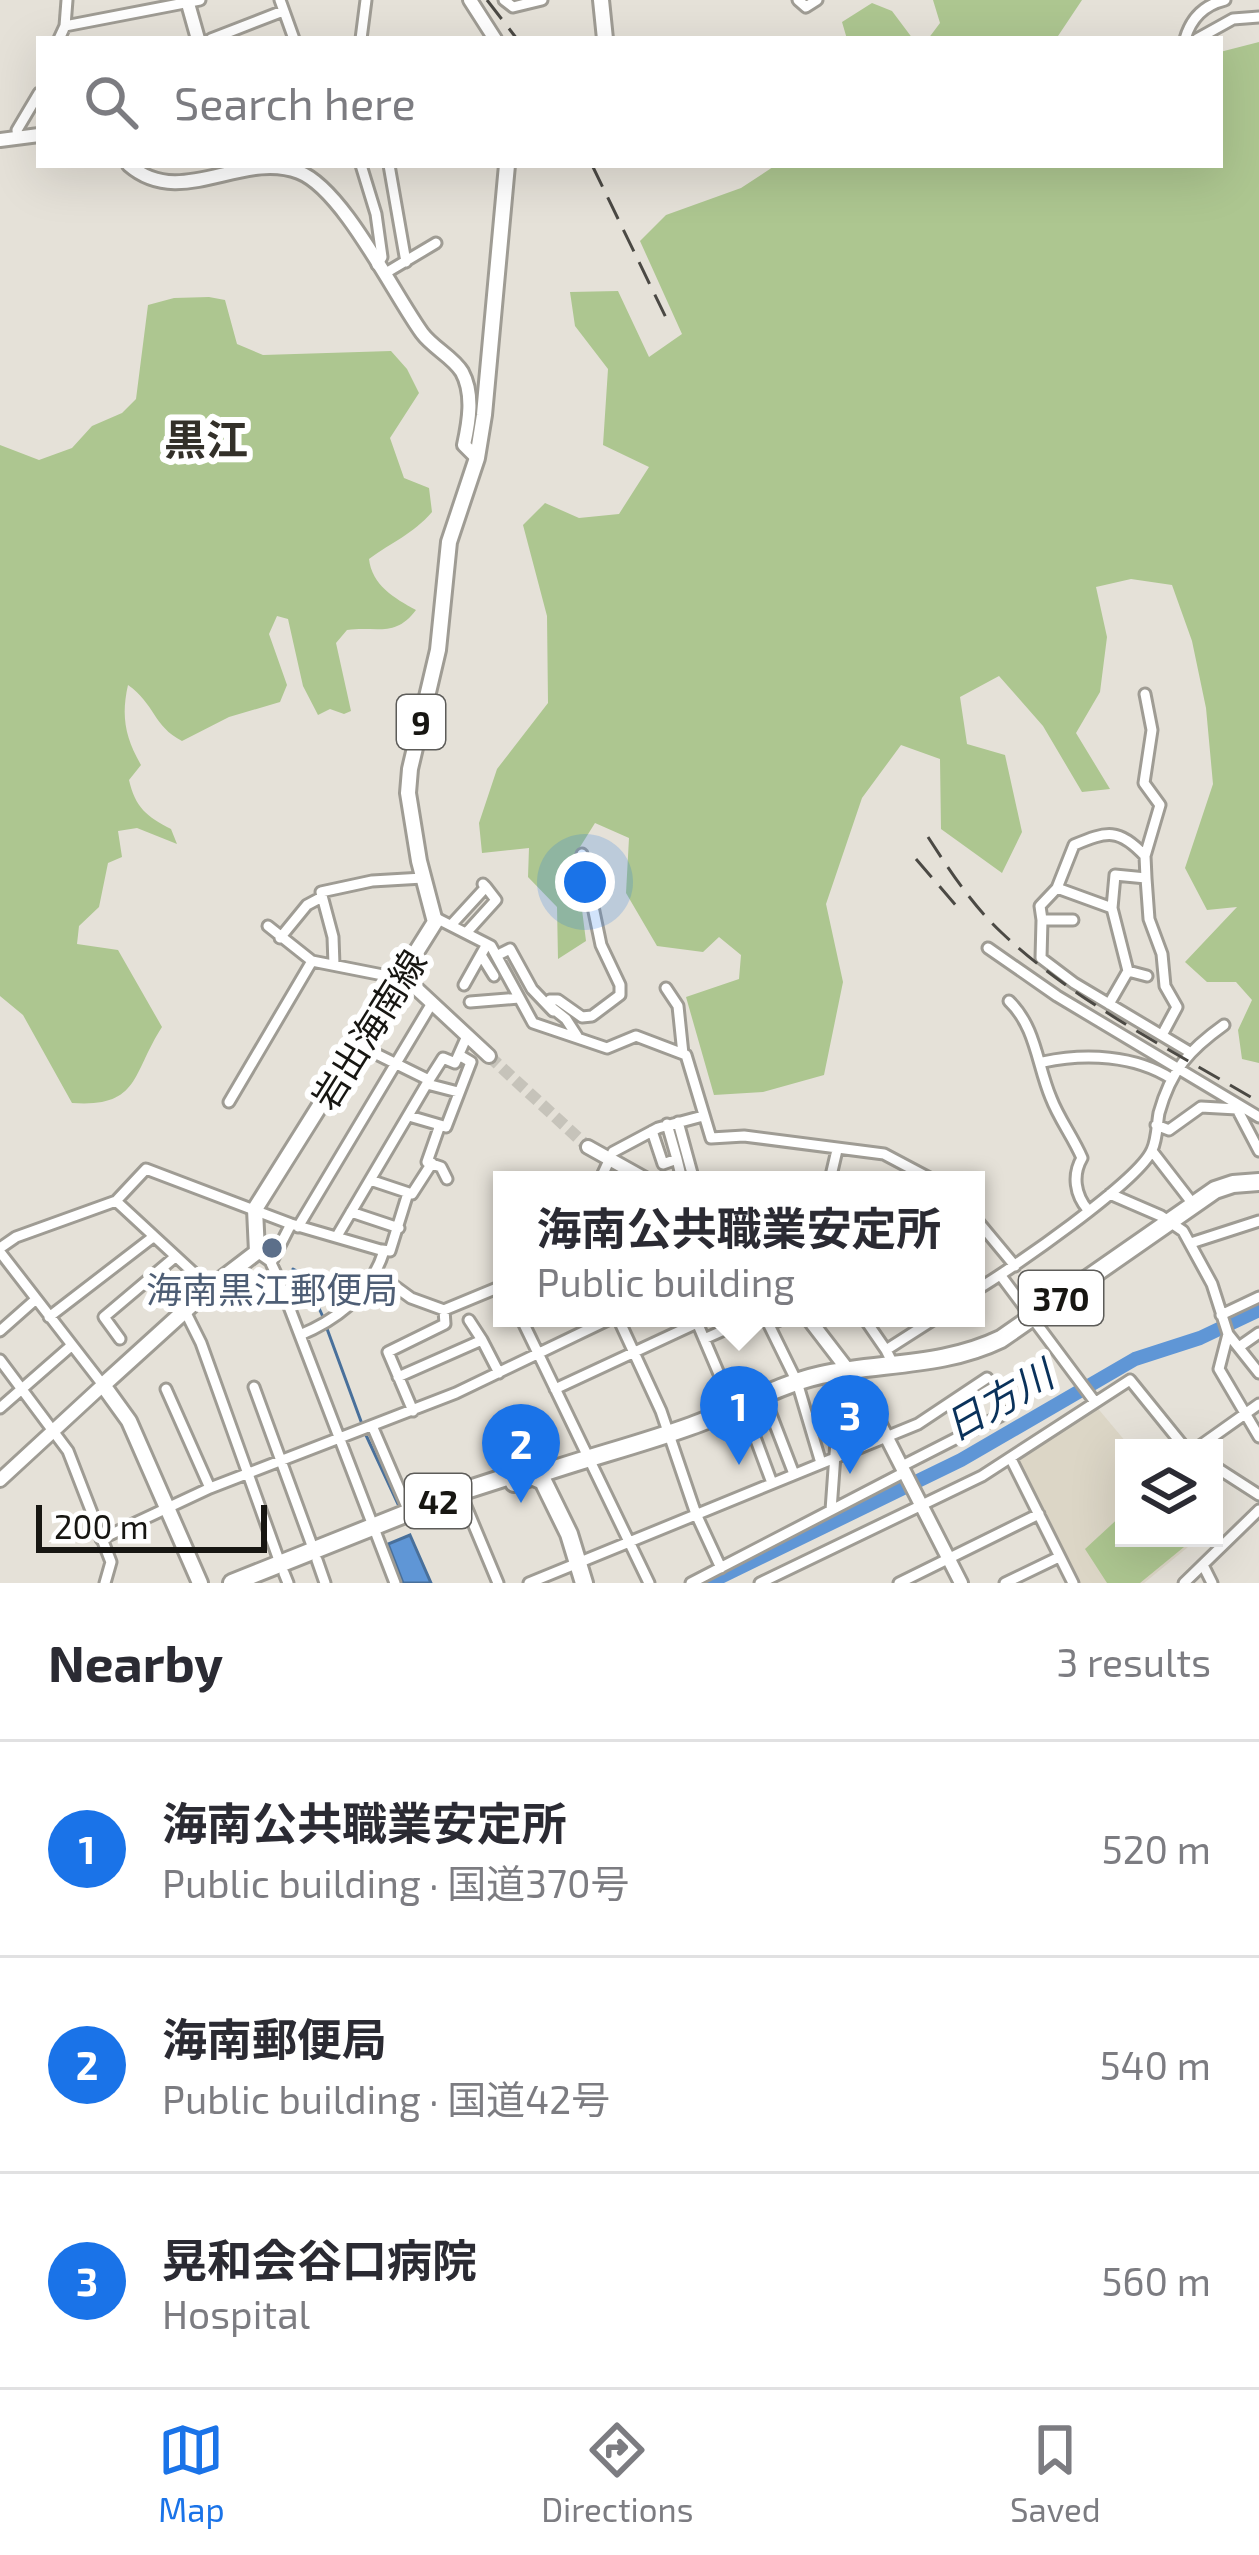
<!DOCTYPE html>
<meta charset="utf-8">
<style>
:root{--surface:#fff;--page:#f7f7f7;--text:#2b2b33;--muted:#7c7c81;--line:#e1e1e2;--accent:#1a73e8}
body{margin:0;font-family:"Exo 2","Noto Sans JP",sans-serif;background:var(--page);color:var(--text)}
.controls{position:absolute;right:36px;bottom:36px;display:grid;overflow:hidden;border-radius:0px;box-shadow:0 12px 48px #0002}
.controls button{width:108px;height:108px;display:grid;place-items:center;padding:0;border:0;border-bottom:3px solid var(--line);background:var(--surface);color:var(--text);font:60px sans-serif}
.scale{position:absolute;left:36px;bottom:30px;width:231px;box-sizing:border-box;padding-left:12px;border:6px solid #171612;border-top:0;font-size:33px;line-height:42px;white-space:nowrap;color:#171612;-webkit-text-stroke:9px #fff;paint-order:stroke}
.you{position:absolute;left:585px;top:882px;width:42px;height:42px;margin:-30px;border:9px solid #fff;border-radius:50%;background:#1a73e8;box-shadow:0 0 0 18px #1a73e833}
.badge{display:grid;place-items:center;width:78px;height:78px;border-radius:50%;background:var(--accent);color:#fff;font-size:39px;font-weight:700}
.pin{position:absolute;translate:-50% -99px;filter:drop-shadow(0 3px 6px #0008)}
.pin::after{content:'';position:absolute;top:63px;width:42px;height:36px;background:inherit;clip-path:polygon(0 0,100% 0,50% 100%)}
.popup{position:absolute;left:493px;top:1171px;width:492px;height:156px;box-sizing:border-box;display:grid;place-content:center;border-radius:0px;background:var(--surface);filter:drop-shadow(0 3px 9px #0005);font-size:39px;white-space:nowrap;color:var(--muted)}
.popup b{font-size:45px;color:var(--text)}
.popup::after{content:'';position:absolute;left:50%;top:100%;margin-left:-24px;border:24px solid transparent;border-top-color:var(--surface)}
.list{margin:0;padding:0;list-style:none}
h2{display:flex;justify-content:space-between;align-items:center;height:156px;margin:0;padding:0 48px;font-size:51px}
h2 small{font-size:39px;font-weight:400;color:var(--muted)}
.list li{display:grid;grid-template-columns:78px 1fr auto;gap:36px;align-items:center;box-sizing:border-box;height:216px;padding:0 48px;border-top:3px solid var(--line)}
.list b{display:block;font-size:45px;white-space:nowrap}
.list p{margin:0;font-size:39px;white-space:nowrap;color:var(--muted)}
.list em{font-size:39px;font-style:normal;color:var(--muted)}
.icon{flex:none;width:66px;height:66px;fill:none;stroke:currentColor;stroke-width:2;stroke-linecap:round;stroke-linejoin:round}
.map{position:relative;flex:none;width:1259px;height:1583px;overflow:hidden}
.search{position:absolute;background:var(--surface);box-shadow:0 12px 48px #0002;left:36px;right:36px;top:36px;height:132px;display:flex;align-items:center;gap:30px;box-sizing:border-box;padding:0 42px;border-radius:0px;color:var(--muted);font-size:45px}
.sheet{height:804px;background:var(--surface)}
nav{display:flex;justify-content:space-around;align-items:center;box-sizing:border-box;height:168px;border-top:3px solid var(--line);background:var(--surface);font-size:33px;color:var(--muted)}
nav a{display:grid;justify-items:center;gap:6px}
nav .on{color:var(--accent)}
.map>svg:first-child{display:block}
</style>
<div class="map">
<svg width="1259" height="1583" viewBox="0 0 1259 1583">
<rect width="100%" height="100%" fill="#e5e1d8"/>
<path fill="#dcd6c6" d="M1095 1405 1131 1448H1124V1538H1199L1144 1583H1076L1016 1459Z"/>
<path fill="#adc690" d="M933 0H1082L1056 39H928L940 23Z
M872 3 892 11 913 39H847L842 22Z
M1259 42V1063L1242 1059 1238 1030 1252 1000 1236 982H1207L1185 962 1237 907 1207 910 1185 868 1213 784 1206 708 1192 641 1172 585 1131 579 1096 587 1107 637 1100 692 1076 733 1110 789 1082 792 1043 726 999 676 960 697 967 744 1005 755 1022 832 1002 873 941 829 940 759 901 745 862 798 826 904 843 982 824 1075 763 1092 714 1095 686 997 739 979 741 955 719 937 703 952 657 946 626 893 629 838 595 823 575 855 586 941 558 959 557 907 528 877 529 848 482 853 479 823 497 769 548 703 547 616 523 525 545 503 579 518 619 514 649 467 603 445 608 369 575 326 570 292 618 291 649 357 682 334 640 241 666 215 741 188 776 165H1220V52Z
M209 297 225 300 237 344 263 355 391 351 407 369 419 393 390 438 404 478 429 488 432 512C413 534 392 542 369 559 372 585 394 598 416 610 395 638 377 626 347 630L336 643 351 711 344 714 330 709 318 715 303 686 288 619 277 616 269 634 287 685 280 702 229 717 182 741C153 726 155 704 128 685 121 716 125 737 141 765L129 780C135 807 147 817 171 829L177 844 137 828 118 831 122 857 108 863 99 907 79 926 77 944 118 950 162 1027C132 1073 140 1108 72 1103L23 1015 0 996V445L39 460 72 448 92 426 122 413 136 399 148 305 174 298Z
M1124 1513V1538H1195L1140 1583H1107L1085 1549Z"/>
<path fill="#5f96d6" stroke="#49709b" stroke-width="3" d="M410 1535 431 1583H403L388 1544Z"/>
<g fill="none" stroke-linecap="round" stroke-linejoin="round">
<path stroke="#49709b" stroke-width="3" d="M293 1269 304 1275 323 1317
M326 1326 362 1424
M365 1433 398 1504"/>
<path stroke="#5f96d6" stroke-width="14" d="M708 1583 961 1460 1135 1359 1200 1338 1259 1310"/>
<path stroke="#c6c3ba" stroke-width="12" stroke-dasharray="12 6" stroke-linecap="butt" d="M489 1056 588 1147"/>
<defs>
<path id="street" d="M280 0 294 39
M504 0 513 7 542 0
M798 0 806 7 817 0
M65 26 200 0
M59 39 65 26 67 0
M211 39 283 11
M361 39 366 0
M1185 39C1191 18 1204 5 1225 0
M1197 39 1233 19 1259 17
M18 137 17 130 39 93
M361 165 376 214 382 257 377 265
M389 165 406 262
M384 274 436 243
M1145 694 1152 730 1144 783 1160 805 1145 856 1146 878
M1057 888 1112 908 1128 971 1109 1004
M1112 908 1115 875 1146 878 1149 919 1162 954 1165 986 1177 1007 1162 1035
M436 918 491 946 533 1023 607 1048 636 1036 686 1055 711 1138 744 1136 884 1154 933 1180
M1042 920 1041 958 1074 983 1188 1051
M1073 920H1042L1040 906 1057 888 1074 845C1107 831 1119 828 1145 856
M452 924 486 887 483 884
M268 926 312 961 398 978
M467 932 496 900 486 887
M280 938 307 905 322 897
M988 948 1057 996 1259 1117
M481 955 494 976
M498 955 510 949 532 989 553 1011
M334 965 333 937 321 892 372 881 423 878
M1128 971 1147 976
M464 985 487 944
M666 988 678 1006 683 1054
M1009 1001C1036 1027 1037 1065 1051 1098 1059 1119 1073 1137 1082 1158 1072 1175 1075 1195 1088 1210
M470 1002 519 998
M577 1036 566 1019 551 1007 550 1000H558L582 1017 592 1016 620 995V985L601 945 582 854
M358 1045 429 1080
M1043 1062C1085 1053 1135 1055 1172 1079
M427 1084 458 1092
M229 1102 312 961
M1237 1109 1259 1151
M409 1116 440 1125
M678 1122 693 1177 682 1179
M667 1124 677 1159
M1156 1125 1169 1130 1201 1107 1237 1109
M652 1131 663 1164 677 1159 682 1180
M1152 1151 1193 1204
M427 1162 440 1125 446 1127 471 1062 459 1055
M429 1163 441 1167 447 1179
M370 1180 412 1194 432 1163
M600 1180 613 1152 658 1128 703 1116
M830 1180 837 1150
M1110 1194 1161 1216 1183 1231 1212 1284 1228 1334 1259 1373
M116 1201 146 1169 291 1224 384 1251C371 1292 339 1319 300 1335
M351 1212 399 1228
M976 1219 1015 1266
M298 1227 432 1003
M337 1236 429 1080 443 1058 455 1063 467 1036
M1191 1243 1259 1221
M0 1248 16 1237 116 1201 210 1288
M382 1250 390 1251 408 1193
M0 1252 103 1385
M257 1252 270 1261 278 1278 395 1583
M271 1263 291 1224
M378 1274 411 1298 444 1310 502 1286
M1001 1276 1095 1402
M976 1290C1009 1271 1139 1181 1152 1150 1157 1140 1157 1124 1159 1113 1171 1070 1189 1050 1224 1025
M185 1311 201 1343 280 1563
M1221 1315 1259 1297
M49 1317 153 1237
M521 1318 649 1583
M618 1318 661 1411 696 1514 721 1568
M765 1318 769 1325 784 1318
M864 1318 886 1350
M469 1320 482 1340
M696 1320 734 1409
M769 1325 797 1382 821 1463
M0 1331 35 1300
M1228 1334 1219 1369 1259 1437
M120 1339 104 1317 175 1257
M704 1339 751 1318
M1239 1347 1259 1333
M0 1360 68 1451 111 1562 105 1583
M894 1366 886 1350 936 1318
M398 1377 482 1340 499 1373
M254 1387 314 1551
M166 1389 210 1488
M555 1389 697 1323
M764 1396 794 1474
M743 1405 772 1483
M0 1408 71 1346
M413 1411 388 1352 445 1324 444 1310
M373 1428 413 1521
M1197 1448 1259 1404
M1011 1459 1073 1583
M902 1466 1008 1412
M1214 1466 1259 1495
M460 1492 498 1583
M831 1510 841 1372
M101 1539 210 1488 456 1393 612 1318
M317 1560 325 1583
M1203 1565 1212 1583
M284 1573 288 1583
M529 1583 918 1424 987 1378
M691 1583 905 1472
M760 1583 982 1476 1130 1380 1185 1448
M899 1583 1039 1514
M1005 1583 1059 1557
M1184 1583 1259 1510"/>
<path id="secondary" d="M187 0 198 39
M470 0 495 39
M0 140 39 135
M129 165C181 210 242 150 299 172 343 189 393 293 422 333 433 348 453 357 462 372 474 394 469 422 464 445L477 458
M398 978 417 989 489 1056
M588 1147 647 1180
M808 1318 861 1387 961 1583
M0 1480 103 1385"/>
<path id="primary" d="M601 0 605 39
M200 1583 129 1421 103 1385 210 1288 257 1252 255 1209 435 922 419 861 408 793 410 769 438 650 449 542 477 458 484 415 507 165"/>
<path id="highway" d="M514 1483C573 1461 633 1447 691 1426 734 1411 776 1385 821 1375 882 1362 943 1367 1001 1339L1215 1190 1233 1184 1259 1182
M232 1583 460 1492 522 1472 543 1481 569 1534 584 1583"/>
</defs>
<use href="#street" stroke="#9f9c94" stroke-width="15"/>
<use href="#secondary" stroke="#9f9c94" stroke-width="18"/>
<use href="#primary" stroke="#9f9c94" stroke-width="20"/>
<use href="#highway" stroke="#9f9c94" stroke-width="22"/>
<use href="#street" stroke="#fff" stroke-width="9"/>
<use href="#secondary" stroke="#fff" stroke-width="12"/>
<use href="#primary" stroke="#fff" stroke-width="14"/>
<use href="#highway" stroke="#fff" stroke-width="16"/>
<path stroke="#4b4944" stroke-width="3" stroke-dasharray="24 12" stroke-linecap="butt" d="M487 0 517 39
M592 165 670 326
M928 837C950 871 972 905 1002 933 1076 1003 1172 1050 1259 1102
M916 859 959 909"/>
</g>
<circle fill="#5c6f8a" stroke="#fff" stroke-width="4.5" cx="272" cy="1248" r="12"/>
<g text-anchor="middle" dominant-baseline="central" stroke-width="12" stroke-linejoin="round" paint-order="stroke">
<g fill="#fff" stroke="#5d5c59" stroke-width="3">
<rect x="397" y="695" width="48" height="54" rx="9"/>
<rect x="1019" y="1271" width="84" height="54" rx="9"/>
<rect x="405" y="1474" width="66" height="54" rx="9"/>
</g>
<g font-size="33" font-weight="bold" fill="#171612">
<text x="421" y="722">9</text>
<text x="1061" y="1298">370</text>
<text x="438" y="1501">42</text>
</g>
<g font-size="36" fill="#171612" stroke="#fff">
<text transform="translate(368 1029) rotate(-58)">岩出海南線</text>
</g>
<g font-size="36" fill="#4e5e75" stroke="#fff">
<text x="272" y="1288">海南黒江郵便局</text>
</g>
<g font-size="39" font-style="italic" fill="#0a325b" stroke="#fff">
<text transform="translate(998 1399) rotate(-30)">日方川</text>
</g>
<g font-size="42" font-weight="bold" fill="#333029" stroke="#fff">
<text x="206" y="438">黒江</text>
</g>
</g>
</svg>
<div class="controls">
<button><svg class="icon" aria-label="layers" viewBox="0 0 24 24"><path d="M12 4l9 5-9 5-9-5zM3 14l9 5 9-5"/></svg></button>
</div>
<div class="scale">200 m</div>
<div class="you"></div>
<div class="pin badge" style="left:739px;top:1465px">1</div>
<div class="popup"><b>海南公共職業安定所</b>Public building</div>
<div class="pin badge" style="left:521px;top:1503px">2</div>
<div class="pin badge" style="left:850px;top:1474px">3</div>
<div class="search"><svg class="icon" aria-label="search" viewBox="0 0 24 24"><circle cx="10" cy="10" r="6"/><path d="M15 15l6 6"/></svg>Search here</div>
</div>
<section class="sheet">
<h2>Nearby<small>3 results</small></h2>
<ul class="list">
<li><span class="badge">1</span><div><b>海南公共職業安定所</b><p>Public building · 国道370号</p></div><em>520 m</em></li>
<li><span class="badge">2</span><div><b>海南郵便局</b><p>Public building · 国道42号</p></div><em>540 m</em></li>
<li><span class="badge">3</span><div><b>晃和会谷口病院</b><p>Hospital</p></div><em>560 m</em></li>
</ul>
</section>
<nav>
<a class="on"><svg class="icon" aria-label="map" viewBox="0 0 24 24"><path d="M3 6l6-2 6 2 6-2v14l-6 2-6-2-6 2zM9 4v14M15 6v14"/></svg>Map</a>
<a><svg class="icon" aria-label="directions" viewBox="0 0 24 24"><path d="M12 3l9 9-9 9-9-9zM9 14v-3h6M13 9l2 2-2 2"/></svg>Directions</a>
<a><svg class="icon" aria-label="saved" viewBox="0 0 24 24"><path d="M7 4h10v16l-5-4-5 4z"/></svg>Saved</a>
</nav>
